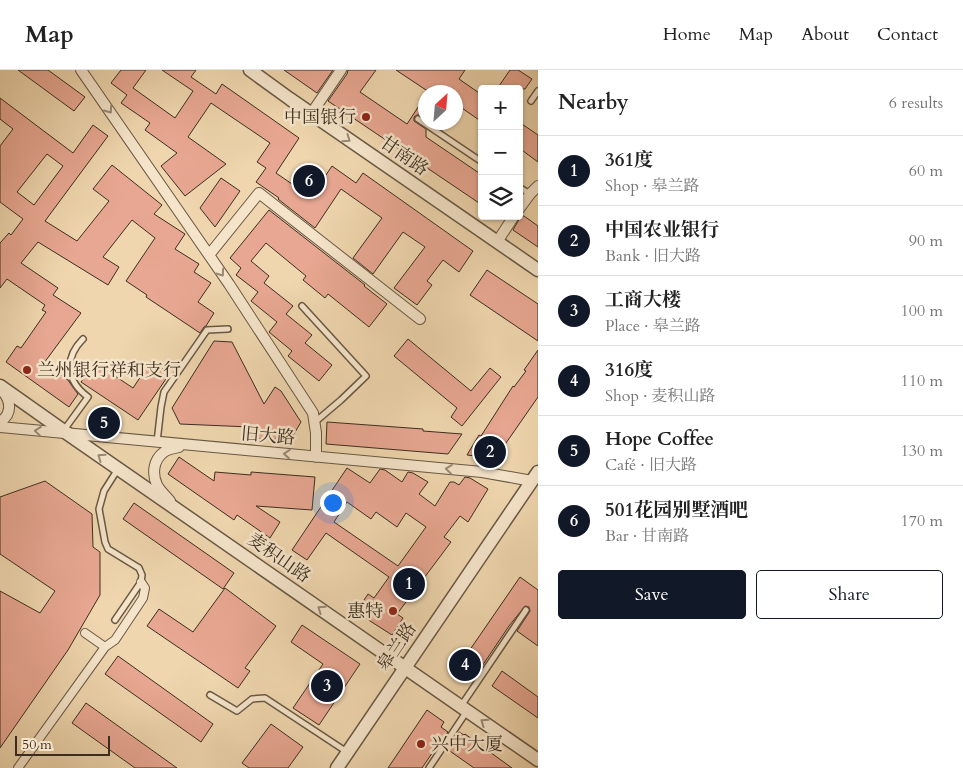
<!DOCTYPE html>
<meta charset="utf-8">
<style>
:root{--surface:#fff;--page:#f2f2f2;--text:#222;--muted:#767676;--line:#e0e0e0;--accent:#111827}
body{margin:0;font-family:Cardo,"Noto Serif SC",serif;background:var(--page);color:var(--text)}
.controls{position:absolute;right:15px;top:15px;display:grid;overflow:hidden;border-radius:5px;box-shadow:0 1px 4px #0004}
.controls button{width:45px;height:45px;display:grid;place-items:center;padding:0;border:0;border-bottom:1px solid var(--line);background:var(--surface);color:var(--text);font:25px sans-serif}
.compass{position:absolute;left:418px;top:15px;width:45px;height:45px;border-radius:50%;background:var(--surface);box-shadow:0 1px 4px #0004;rotate:26deg}
.scale{position:absolute;left:15px;bottom:12px;width:95px;box-sizing:border-box;padding-left:5px;border:2px solid #3b2e20;border-top:0;font-size:14px;line-height:18px;white-space:nowrap;color:#3b2e20;-webkit-text-stroke:4px #f5e4ca;paint-order:stroke}
.you{position:absolute;left:332px;top:432px;width:18px;height:18px;margin:-12px;border:4px solid #fff;border-radius:50%;background:#1a73e8;box-shadow:0 0 0 8px #1a73e833}
.badge{display:grid;place-items:center;width:32px;height:32px;border-radius:50%;background:var(--accent);color:#fff;font-size:16px;font-weight:700}
.pin{position:absolute;translate:-50% -50%;border:2px solid #fff;box-shadow:0 1px 5px #0006}
.list{margin:0;padding:0;list-style:none}
h2{display:flex;justify-content:space-between;align-items:center;height:65px;margin:0;padding:0 20px;font-size:21px}
h2 small{font-size:16px;font-weight:400;color:var(--muted)}
.list li{display:grid;grid-template-columns:32px 1fr auto;gap:15px;align-items:center;box-sizing:border-box;height:70px;padding:0 20px;border-top:1px solid var(--line)}
.list b{display:block;font-size:19px;white-space:nowrap}
.list p{margin:0;font-size:16px;white-space:nowrap;color:var(--muted)}
.list em{font-size:16px;font-style:normal;color:var(--muted)}
.actions{display:flex;gap:10px;padding:15px 20px}
.actions a{flex:1;padding:11px 0;border:1px solid var(--accent);border-radius:5px;text-align:center;font-size:18px;color:var(--accent)}
.actions .main{background:var(--accent);color:#fff}
.icon{flex:none;width:28px;height:28px;fill:none;stroke:currentColor;stroke-width:2;stroke-linecap:round;stroke-linejoin:round}
.map{position:relative;flex:none;width:538px;height:698px;overflow:hidden}
header{display:flex;align-items:center;gap:30px;box-sizing:border-box;height:70px;padding:0 25px;background:var(--surface);border-bottom:1px solid var(--line)}
header strong{font-size:24px}
nav{display:flex;gap:28px;margin-inline-start:auto;font-size:18px}
main{display:flex}
aside{flex:1;background:var(--surface)}
.map>svg:first-child{display:block}
</style>
<header>
<strong>Map</strong>
<nav><a>Home</a><a>Map</a><a>About</a><a>Contact</a></nav>
</header>
<main>
<div class="map">
<svg width="538" height="698" viewBox="0 0 538 698">
<rect width="100%" height="100%" fill="#efd6ae"/>
<filter id="stains"><feTurbulence type="fractalNoise" baseFrequency=".004" numOctaves="4"/><feColorMatrix values="0 0 0 0 .2 0 0 0 0 .09 0 0 0 0 .02 0 0 0 .5 -.17"/></filter>
<radialGradient id="worn" r=".72"><stop offset=".6" stop-color="#630" stop-opacity="0"/><stop offset="1" stop-color="#630" stop-opacity=".3"/></radialGradient>
<path fill="#e8a792" stroke="#3b2e20" fill-rule="evenodd" d="M18 0H48L85 27 74 41Z
M121 0H146L133 18 175 48 193 21 162 0H196L191 7 216 24 222 14 299 68 276 103 311 127 332 96 356 113 363 103 473 181 459 202 443 190 427 211 432 215 417 235 394 218 425 177 403 162 373 204 353 188 382 148 341 119 315 158 278 129 279 128 256 112 266 98 257 92 270 73 211 33 188 67 226 94 185 126 161 96 177 83 145 60 150 53 121 33 127 25 111 13Z
M284 0H333L317 23Z
M348 0H376L360 22 407 54 426 25V49L420 45H417L414 47V51L426 59V67L482 105V135L328 31 347 4Z
M396 0H465L459 9 482 25V52L456 34V22H429Z
M510 0H518L532 9 525 19H497Z
M0 28 73 83 93 55 108 66 45 151 77 171 109 131 93 119 112 95 162 135 154 144 185 164 175 179 199 194 194 202 211 213 198 232 214 243 206 256 204 257 200 263 146 227 147 225 126 211 155 168 132 150 103 187 119 197 108 215 38 172 21 193 58 218 53 225 81 243 44 293 68 310 72 316 78 324 69 337 6 292 17 276 21 278 46 242 42 240 45 235 7 209 0 218V173L9 163 11 165 23 149 0 132V76L13 59 0 49ZM47 84 63 96 34 135 17 122Z
M519 52 538 65V92L519 78Z
M221 108 240 121 215 157 200 138Z
M269 140 365 215 364 216 387 234 369 257 328 224 325 228 303 210 306 206 266 173 251 191 269 206 264 213 293 236 286 244 312 265 305 273 332 295 319 311 288 286 292 281 269 262 277 252 251 231 258 222 236 205 241 198 230 188Z
M521 146H524L538 156V177L513 160Z
M487 200 538 234V271L470 225Z
M408 269 471 321 490 298 501 307 462 356 451 347 457 338 394 286Z
M214 271 232 272 264 334 275 317 281 321 301 352 291 369H252L245 365 250 357 180 354 172 338Z
M538 280V327L497 386 484 387 467 385 479 365 481 366 513 316 514 317 526 301 524 300Z
M151 291 170 303 138 350 81 312 94 292 133 318Z
M327 352 423 359V361L462 364 448 384 326 374Z
M179 387 214 411 215 402 251 405V402L315 407 312 440 256 436 280 452 270 468 237 445 234 450 168 404Z
M347 398 370 413 380 399 385 400 402 412 408 402 413 403 428 412 419 424 435 436 450 412H454L459 415 465 407 470 408 488 419 468 452 460 446 444 467 451 472 397 544 403 548 392 565 356 542 368 524 374 528 389 507 326 463 307 490 292 480ZM347 432 371 449 376 442 397 457 406 443 426 457 398 496 334 452Z
M45 411 92 444 93 477 100 482V525L68 580 0 678V521L40 543 55 521 0 484V427Z
M134 433 234 503 223 519 123 449Z
M520 507 538 520V576L517 561 530 541 529 537 525 536 509 556 472 611 456 600Z
M225 518 276 556 245 598 250 601 238 618 147 556 159 539 193 562Z
M302 555 360 594 319 655 293 638 323 594 291 572Z
M118 586 213 654 201 672 105 604Z
M502 601 538 627V648L492 616Z
M86 633 177 698H135L72 653Z
M427 640 444 652 441 657 448 662 440 674 439 673 422 698H388Z
M271 654 303 677 288 698H249L242 693Z
M459 662 464 665 465 664 512 698H474L447 679Z"/>
<g fill="none" stroke-linecap="round" stroke-linejoin="round">
<defs>
<path id="service" d="M531 31 538 21
M418 49 482 92
M519 117 530 124
M302 236 366 306 341 330 315 352
M64 360 88 327C66 311 64 288 83 269
M157 372 161 337 164 322 207 260 228 259
M115 550 141 512 142 505 139 498 108 479 105 472 99 439 104 421 118 399
M210 625 237 641 252 629 265 628 347 682
M461 636 526 540
M429 698 467 641"/>
<path id="pedestrian" d="M85 563 105 577
M18 698 105 577 115 570 143 528 145 518 141 512"/>
<path id="minor" d="M81 0 229 214 313 343 316 363V387
M311 44 341 0
M519 139 530 124 538 116
M497 172 514 146
M209 185 259 123 420 249
M0 352C13 344 11 329 1 320
M0 357 482 402 532 411
M170 431C166 426 160 421 157 415 152 404 153 390 164 382 168 379 174 378 179 377"/>
<path id="tertiary" d="M250 0 290 29 538 200
M0 316 68 364 538 690
M337 698 538 402"/>
</defs>
<use href="#service" stroke="#685844" stroke-width="8"/>
<use href="#pedestrian" stroke="#685844" stroke-width="10"/>
<use href="#minor" stroke="#685844" stroke-width="12"/>
<use href="#tertiary" stroke="#685844" stroke-width="15"/>
<use href="#service" stroke="#f5e4ca" stroke-width="5"/>
<use href="#pedestrian" stroke="#f5e4ca" stroke-width="8"/>
<use href="#minor" stroke="#f5e4ca" stroke-width="10"/>
<use href="#tertiary" stroke="#f5e4ca" stroke-width="12"/>
</g>
<defs><path id="oneway-chevron" d="M-2-3.5L2.5 0L-2 3.5" fill="none" stroke-width="1.6" stroke-linecap="round" stroke-linejoin="round" transform="scale(1.25)"/></defs>
<g stroke="#988975">
<use href="#oneway-chevron" transform="translate(109 40) rotate(55)"/>
<use href="#oneway-chevron" transform="translate(347 69) rotate(35)"/>
<use href="#oneway-chevron" transform="translate(221 203) rotate(55)"/>
<use href="#oneway-chevron" transform="translate(38 361) rotate(-174)"/>
<use href="#oneway-chevron" transform="translate(287 384) rotate(-175)"/>
<use href="#oneway-chevron" transform="translate(101 387) rotate(-145)"/>
<use href="#oneway-chevron" transform="translate(449 399) rotate(-174)"/>
<use href="#oneway-chevron" transform="translate(321 539) rotate(-145)"/>
<use href="#oneway-chevron" transform="translate(484 652) rotate(-145)"/>
</g>
<g fill="#8f2418" stroke="#f5e4ca" stroke-width="2">
<circle cx="366" cy="47" r="5"/>
<circle cx="27" cy="300" r="5"/>
<circle cx="393" cy="541" r="5"/>
<circle cx="421" cy="674" r="5"/>
</g>
<g text-anchor="middle" dominant-baseline="central" stroke-width="5" stroke-linejoin="round" paint-order="stroke">
<g font-size="18" fill="#3b2e20" stroke="#f5e4ca" text-anchor="end">
<text x="356" y="47">中国银行</text>
<text x="37" y="300" text-anchor="start">兰州银行祥和支行</text>
<text x="383" y="541">惠特</text>
<text x="431" y="674" text-anchor="start">兴中大厦</text>
</g>
<g font-size="18" fill="#3b2e20" stroke="#f5e4ca">
<text transform="translate(404 86) rotate(35)">甘南路</text>
<text transform="translate(268 366) rotate(5)">旧大路</text>
<text transform="translate(279 488) rotate(35)">麦积山路</text>
<text transform="translate(397 577) rotate(-56)">皋兰路</text>
</g>
</g>
<rect width="100%" height="100%" filter="url(#stains)"/>
<rect width="100%" height="100%" fill="url(#worn)"/>
</svg>
<div class="controls">
<button>+</button>
<button>−</button>
<button><svg class="icon" aria-label="layers" viewBox="0 0 24 24"><path d="M12 4l9 5-9 5-9-5zM3 14l9 5 9-5"/></svg></button>
</div>
<svg class="compass" viewBox="-18 -18 36 36"><path d="M0-13l5 13h-10z" fill="#e53935"/><path d="M0 13l5-13h-10z" fill="#767676"/></svg>
<div class="scale">50 m</div>
<div class="you"></div>
<div class="pin badge" style="left:409px;top:514px">1</div>
<div class="pin badge" style="left:490px;top:382px">2</div>
<div class="pin badge" style="left:327px;top:616px">3</div>
<div class="pin badge" style="left:465px;top:595px">4</div>
<div class="pin badge" style="left:104px;top:353px">5</div>
<div class="pin badge" style="left:309px;top:111px">6</div>
</div>
<aside>
<h2>Nearby<small>6 results</small></h2>
<ul class="list">
<li><span class="badge">1</span><div><b>361度</b><p>Shop · 皋兰路</p></div><em>60 m</em></li>
<li><span class="badge">2</span><div><b>中国农业银行</b><p>Bank · 旧大路</p></div><em>90 m</em></li>
<li><span class="badge">3</span><div><b>工商大楼</b><p>Place · 皋兰路</p></div><em>100 m</em></li>
<li><span class="badge">4</span><div><b>316度</b><p>Shop · 麦积山路</p></div><em>110 m</em></li>
<li><span class="badge">5</span><div><b>Hope Coffee</b><p>Café · 旧大路</p></div><em>130 m</em></li>
<li><span class="badge">6</span><div><b>501花园别墅酒吧</b><p>Bar · 甘南路</p></div><em>170 m</em></li>
</ul>
<div class="actions"><a class="main">Save</a><a>Share</a></div>
</aside>
</main>
